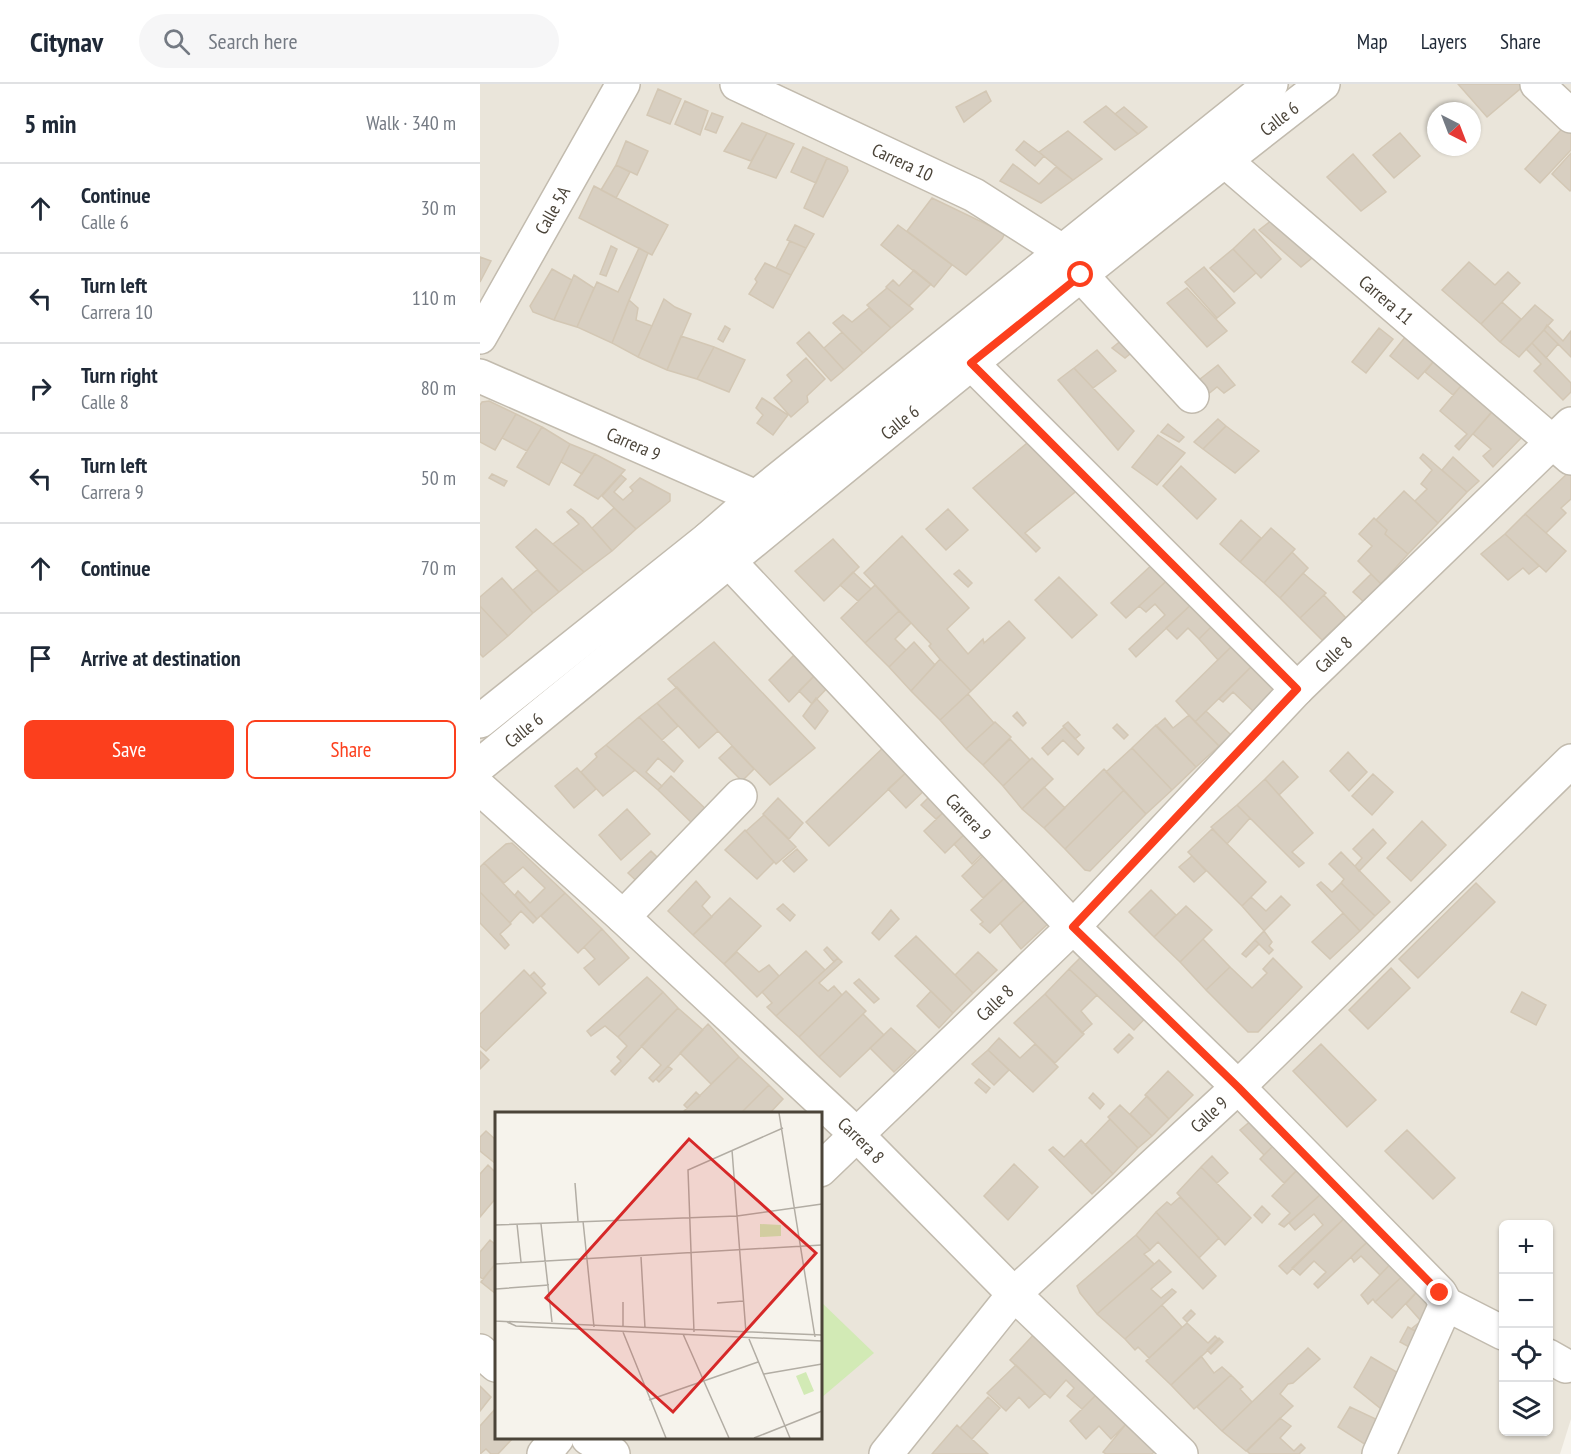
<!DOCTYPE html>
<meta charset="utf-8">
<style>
:root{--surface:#fff;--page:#f6f6f7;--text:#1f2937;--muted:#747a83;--line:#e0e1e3;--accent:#fc3f1d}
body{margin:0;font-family:"PT Sans Narrow",sans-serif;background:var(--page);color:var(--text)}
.controls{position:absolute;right:18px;bottom:18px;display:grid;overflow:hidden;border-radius:9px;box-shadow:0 2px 4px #0004}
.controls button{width:54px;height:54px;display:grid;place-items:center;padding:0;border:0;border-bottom:2px solid var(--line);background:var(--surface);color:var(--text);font:30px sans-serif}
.compass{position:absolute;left:947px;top:18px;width:54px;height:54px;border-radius:50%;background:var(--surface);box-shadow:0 2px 4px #0004;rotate:138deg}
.stop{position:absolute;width:18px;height:18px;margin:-14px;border:4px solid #fc3f1d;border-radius:50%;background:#fff}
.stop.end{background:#fc3f1d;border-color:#fff;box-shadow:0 2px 6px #0008}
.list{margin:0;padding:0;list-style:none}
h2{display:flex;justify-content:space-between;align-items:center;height:78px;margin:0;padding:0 24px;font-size:26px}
h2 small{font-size:20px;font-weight:400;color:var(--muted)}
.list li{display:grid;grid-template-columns:39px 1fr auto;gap:18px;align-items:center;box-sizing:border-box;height:90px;padding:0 24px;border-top:2px solid var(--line)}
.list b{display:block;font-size:22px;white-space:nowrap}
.list p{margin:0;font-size:20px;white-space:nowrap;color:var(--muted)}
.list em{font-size:20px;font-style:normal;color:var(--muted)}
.actions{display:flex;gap:12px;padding:18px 24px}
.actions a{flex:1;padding:14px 0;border:2px solid var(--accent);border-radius:9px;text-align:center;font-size:21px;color:var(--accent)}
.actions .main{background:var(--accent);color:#fff}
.icon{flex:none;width:33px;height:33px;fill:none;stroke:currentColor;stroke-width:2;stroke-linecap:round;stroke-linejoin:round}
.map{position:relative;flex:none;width:1091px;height:1370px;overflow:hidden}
header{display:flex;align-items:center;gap:36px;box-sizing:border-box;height:84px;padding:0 30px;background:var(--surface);border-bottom:2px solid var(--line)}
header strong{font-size:28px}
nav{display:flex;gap:33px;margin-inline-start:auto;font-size:21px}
.search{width:420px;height:54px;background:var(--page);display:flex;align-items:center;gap:15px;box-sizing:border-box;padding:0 21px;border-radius:33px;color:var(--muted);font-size:22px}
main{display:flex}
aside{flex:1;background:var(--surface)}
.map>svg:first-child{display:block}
</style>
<header>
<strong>Citynav</strong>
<div class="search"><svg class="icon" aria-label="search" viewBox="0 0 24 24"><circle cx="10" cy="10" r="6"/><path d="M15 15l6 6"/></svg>Search here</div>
<nav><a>Map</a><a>Layers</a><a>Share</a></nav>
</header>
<main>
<aside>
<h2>5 min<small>Walk · 340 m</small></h2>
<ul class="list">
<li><svg class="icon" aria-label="ahead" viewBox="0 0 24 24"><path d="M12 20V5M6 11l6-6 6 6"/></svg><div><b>Continue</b><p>Calle 6</p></div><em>30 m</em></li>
<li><svg class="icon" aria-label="left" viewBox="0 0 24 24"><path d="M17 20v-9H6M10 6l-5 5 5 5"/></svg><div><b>Turn left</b><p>Carrera 10</p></div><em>110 m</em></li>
<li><svg class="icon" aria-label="right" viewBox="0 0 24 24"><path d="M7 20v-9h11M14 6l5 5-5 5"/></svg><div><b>Turn right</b><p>Calle 8</p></div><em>80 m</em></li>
<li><svg class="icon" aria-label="left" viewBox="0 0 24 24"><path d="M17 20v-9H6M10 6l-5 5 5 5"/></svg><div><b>Turn left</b><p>Carrera 9</p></div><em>50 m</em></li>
<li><svg class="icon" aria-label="ahead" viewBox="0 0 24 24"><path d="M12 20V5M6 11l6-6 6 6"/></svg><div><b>Continue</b></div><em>70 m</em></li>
<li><svg class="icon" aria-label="arrive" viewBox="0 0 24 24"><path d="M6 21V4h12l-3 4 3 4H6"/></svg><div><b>Arrive at destination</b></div></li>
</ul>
<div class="actions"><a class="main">Save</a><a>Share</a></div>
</aside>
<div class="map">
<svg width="1091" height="1370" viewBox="0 0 1091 1370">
<rect width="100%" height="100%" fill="#f6f3ec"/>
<path fill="#eae5da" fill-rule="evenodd" d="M0 0H1091V1335L1080 1370H0ZM956 27H992V63H956ZM16 1030H340V1354H16ZM1023 1140H1068V1348H1023Z"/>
<path fill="#d2eab5" d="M340 1217 394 1269 341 1314H340Z"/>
<path fill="#d8cfc1" stroke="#d3c7b4" stroke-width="1.5" d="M978 0H1046L1007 33Z
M178 5 201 15 190 40 167 31Z
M506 7 511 17 484 38 476 23Z
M205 17 228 27 220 51 195 40Z
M626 22 658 50 635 66 604 38Z
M644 23 658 35 667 43 658 50 635 30Z
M232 29 243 33 236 49 225 45Z
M1091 35V66L1060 99 1045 85Z
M262 39 287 49 271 77 244 67Z
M588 47 622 75 593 96 559 68Z
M287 49 314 60 296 94 268 84Z
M920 49 940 72 914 94 893 71Z
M146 57 168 67 157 91 136 81Z
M544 57 564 72 555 82 536 66Z
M323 63 347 74 336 99 311 88Z
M1091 69V106L1090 107 1072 90Z
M873 70 906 108 881 127 847 93Z
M347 74 367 83 368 87 343 133 324 124Z
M533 80 559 100 576 83 593 96 561 119 520 97Z
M136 81 150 88 136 114 121 106Z
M114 102 188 141 172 171 99 134Z
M452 114 525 149 522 155 486 191 427 147Z
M801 129 843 165 821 183 779 146Z
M315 141 334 150 326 164 307 156Z
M418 141 472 181 454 203 401 161Z
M774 145 801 175 781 194 753 165Z
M310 157 326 164 311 191 296 184Z
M131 162 137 165 126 192 120 190Z
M159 164 168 169 132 259 97 243 117 198 138 208Z
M753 165 776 189 754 208 730 184Z
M0 173 11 177 0 198Z
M989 178 1015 201 1028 188 1040 199 1001 240 962 206Z
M285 179 311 191 293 224 269 210 277 198 275 195Z
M724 183 755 219 737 234 705 198Z
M72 185 92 196 74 236 53 228 50 222Z
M434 186 451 200 429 222 406 203 413 196 419 202Z
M94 191 114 204 97 243 74 236Z
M407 204 433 225 411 244 387 221Z
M707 204 747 247 727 263 687 219Z
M184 215 195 223 211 230 187 286 158 273Z
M149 216 158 224 156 236 172 242 158 273 132 259Z
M1022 218 1041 235 1020 258 1001 240Z
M1055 221 1073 236 1039 273 1020 258Z
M389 224 411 244 383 269 353 239 363 231 372 238Z
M1067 241 1083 257 1091 247V273L1064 246Z
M245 242 250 245 243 258 238 255Z
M899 244 913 255 886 289 872 278Z
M1064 246 1078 260 1066 274 1052 259Z
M930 247 959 271 938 295 910 272Z
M329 248 364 286 351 297 317 259Z
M362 248 383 269 364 286 344 264Z
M648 251 661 261 645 274 632 264Z
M201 252 234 263 217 295 187 286Z
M1052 259 1091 299V308L1083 316 1054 287 1061 280 1046 265Z
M234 263 265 276 249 308 217 295Z
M617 266 636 287 613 304 594 284Z
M959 271 987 295 973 311 945 288Z
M326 274 345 295 327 312 328 318 311 333 294 314 312 297 307 291Z
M738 281 755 301 744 309 737 303 727 311 715 299Z
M594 284 654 347 638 366 578 296Z
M985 297 1015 324 979 366 975 362 987 350 960 327Z
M282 314 308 331 293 351 277 339 283 331 276 324Z
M9 317 36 330 15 366 0 358V321L2 318Z
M1018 321 1044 351 1013 383 1003 372 1011 365 993 350Z
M36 330 62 343 47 367 22 354Z
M738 335 746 342 723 365 714 358Z
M688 340 704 353 699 358 681 348Z
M746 342 779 367 755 389 723 365Z
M62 343 90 360 69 401 37 383Z
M678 351 705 369 677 401 652 383Z
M552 355 605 400 545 449 560 464 556 468 493 404Z
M90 360 115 370 102 390 81 378Z
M115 370 145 386 118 415 94 401Z
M943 370 987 408 958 439 935 417 947 405 941 400 952 386 940 374Z
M973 373 999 397 987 408 962 386Z
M701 382 736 415 717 435 683 402Z
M1091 386V415L1081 424 1086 429 1066 449 1045 430Z
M12 390 27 397 24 402 9 394Z
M141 391 146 395 134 408 143 416 153 407 150 403 160 394 190 410V417L156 445 122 412Z
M924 407 958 439 928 470 905 450 907 446 896 436Z
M134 424 156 445 132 467 112 444Z
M91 425 103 434 132 467 104 488 73 460 99 440 87 428Z
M468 425 488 446 466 466 446 445Z
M1045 430 1086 467 1066 488 1025 450Z
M894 434 907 446 905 450 928 470 901 500 878 477 892 462 879 450Z
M761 436 781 454 760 478 740 460Z
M791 444 815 465 784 499 760 478Z
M56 445 104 488 79 508 36 463Z
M1025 450 1053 476 1059 482 1049 490 1043 484 1028 496 1001 470Z
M422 452 489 524 467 545 488 570 503 555 504 559 529 537 545 554 491 607 460 575 449 562 451 560 384 489Z
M353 455 379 483 344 517 315 487Z
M812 468 828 484 800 514 784 499Z
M677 476 693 491 646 534 631 519Z
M57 486 79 508 53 529 33 506Z
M479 486 492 499 488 503 474 490Z
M373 488 391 505 378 517 360 501Z
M823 489 846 509 820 534 800 514Z
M891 490 904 503 886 520 873 508Z
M693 491 716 516 656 573 649 565 685 531 675 520 666 528 659 522Z
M579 493 617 531 592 554 555 516Z
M22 494 53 529 28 552 0 522V513Z
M395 501 419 527 385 559 361 534Z
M844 511 866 534 842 556 820 534Z
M716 516 736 538 719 555 708 544 697 555 686 544Z
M0 522 28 552 3 573 0 570Z
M419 527 431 539 415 555 426 566 409 583 385 559Z
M736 538 756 558 738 576 719 555Z
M234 558 335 664 290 701 188 595Z
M434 558 455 581 431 607 409 583Z
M756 558 776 578 715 638 696 617Z
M322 563 342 584 309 618 289 596Z
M460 575 491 607 460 636 431 607Z
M776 578 798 606 775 629 753 608 743 618 739 615Z
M342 584 354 597 332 620 319 607Z
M197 603 238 647 219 664 177 619Z
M488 610 514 639 486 665 460 636Z
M336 614 348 627 335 645 323 632Z
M177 619 198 642 182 656 159 633Z
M726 627 751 651 739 662 715 638Z
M537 628 546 639 543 642 533 632Z
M709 631 739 662 716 683 676 642 685 634 693 644Z
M159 633 203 677 194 688 178 674 166 688 182 702 178 706 126 661Z
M515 638 531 653 503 681 486 665Z
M588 638 600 651 595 655 583 642Z
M637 640 648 651 644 655 633 644Z
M676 641 716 683 692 706 652 664Z
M584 643 604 664 598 671 583 656 568 671 562 664Z
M530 655 550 676 523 702 503 681Z
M409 658 432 683 349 762 326 738Z
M126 661 155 686 123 712 101 688 117 673 115 670Z
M252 662 274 685 262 697 239 674Z
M652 664 692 706 666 730 626 688Z
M868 668 887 688 869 707 850 687Z
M552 674 573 695 542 725 523 702Z
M803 677 818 693 799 711 785 695Z
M432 683 450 701 426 724 408 705Z
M97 684 116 705 94 724 75 702Z
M624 685 644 706 585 765 564 744Z
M893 690 913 708 892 731 872 712Z
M191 692 230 729 217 744 178 706Z
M785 695 833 749 812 768 824 779 819 783 757 721Z
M564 703 585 724 564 744 542 725Z
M644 706 666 730 610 787 605 786 585 765Z
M454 708 469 723 456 735 441 721Z
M298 714 323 739 309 755 283 730Z
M757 721 770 734 747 760 731 743Z
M470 722 492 743 465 769 444 747Z
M147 725 170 750 141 776 119 751Z
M284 731 316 763 296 780 266 747Z
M942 737 966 761 931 797 907 774Z
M490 745 508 764 492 780 474 760Z
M732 745 786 798 762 822 708 768Z
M893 745 906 759 879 787 875 782 882 774 873 765Z
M265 746 294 778 277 795 245 766Z
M32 759 85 809 57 835 35 811 38 807 50 819 65 804 43 783 24 799 4 779 26 760Z
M512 763 531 788 503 814 482 792Z
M317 765 327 776 314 788 303 777Z
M171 767 185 781 163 803 148 789Z
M861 768 910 818 895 832 861 799 864 795 849 780Z
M712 772 726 787 714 798 699 783Z
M4 779 57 835 53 839 41 827 30 839 0 808V783Z
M531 788 553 808 510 849 500 840 503 838 491 826Z
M216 797 230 813 222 822 232 833 213 851 188 827Z
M841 798 852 808 861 799 895 832 880 847 837 801Z
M996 799 1015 818 938 894 919 875Z
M671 806 696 831 674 853 649 828Z
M0 808 31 840 20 850 29 861 25 865 0 839Z
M553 808 571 837 541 865 520 839Z
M85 809 122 845 98 869 61 832Z
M801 812 810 821 784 847 762 822 771 813 786 827Z
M250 814 281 842 244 880 213 851Z
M303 820 315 831 310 837 297 825Z
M706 822 732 846 700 878 674 853Z
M411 826 419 835 399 856 392 849Z
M863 829 880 847 850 875 832 858Z
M122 845 149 874 119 901 104 884 115 875 104 863Z
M784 847 792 858 789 862 793 866 789 870 775 856Z
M436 852 493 909 473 929 415 872Z
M723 855 750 883 726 906 700 878Z
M775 856 779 860 766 873 762 870Z
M347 863 358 874 354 878 344 866Z
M608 866 674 925 654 946 589 885Z
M326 867 345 886 296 932 287 923 292 919 282 908Z
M257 868 279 888 289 881 299 892 277 913 244 880Z
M498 868 517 886 493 909 475 891Z
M358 874 362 878 339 899 348 907 354 902 362 911 319 953 296 932Z
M793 874 822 903 778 948H768L726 906 750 883 772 904 787 889 783 885Z
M911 884 930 904 888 945 869 926Z
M589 885 617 911 601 927 612 940 602 949 565 910Z
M44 886 66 909 6 967 0 962V930Z
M54 888 65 900 61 904 50 892Z
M167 893 183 908 138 953 125 942 111 952 107 947Z
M379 895 399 915 394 919 374 899Z
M366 907 386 927 339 973 319 953Z
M451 907 473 929 459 944 437 922Z
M183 908 198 924 135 991 131 987 141 977 137 973 147 962 138 953Z
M1042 908 1066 921 1056 941 1031 928Z
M565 910 604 950 575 979 534 939Z
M198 924 223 946 173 998 169 994 181 981 161 962Z
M383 930 404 951 360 993 339 973Z
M228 940 259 973 231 1000 200 969Z
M411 944 436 967 414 988 390 964Z
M649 950 653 954 638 969 634 965Z
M519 954 540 974 555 960 578 983 553 1008 508 966Z
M841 960 896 1016 867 1043 813 987Z
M508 966 529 986 514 1001 492 980Z
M0 967 9 976 0 985Z
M259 973 289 1001 260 1030 202 1029Z
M188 982 192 985 179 998 176 995Z
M688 987 713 1011 689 1035 665 1011Z
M499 995 510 1004 506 1009 495 999Z
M289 1001 303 1015 289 1030 261 1029Z
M216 1008 220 1012 207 1024 204 1021Z
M613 1009 624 1020 620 1025 609 1014Z
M667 1012 689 1035 672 1052 650 1030Z
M640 1021 672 1052 658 1064 628 1033Z
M630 1035 658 1064 633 1090 605 1061Z
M772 1036 802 1053 784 1071 760 1046Z
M927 1046 975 1094 953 1115 905 1067Z
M6 1047 16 1056V1080L0 1067V1053Z
M802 1053 826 1077 804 1099 780 1075Z
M601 1056 633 1090 612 1110 569 1066 573 1063 584 1073Z
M732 1072 748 1089 737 1099 721 1083Z
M826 1077 851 1101 804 1143 799 1140 810 1129 792 1112Z
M534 1080 558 1103 528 1136 504 1112Z
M8 1081 16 1089V1114L0 1133V1090Z
M721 1083 771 1134 745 1161 697 1109Z
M851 1101 874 1125 807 1190 799 1182 843 1141 834 1130 815 1146 809 1139Z
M700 1113 739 1154 719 1174 676 1128 687 1118 691 1121Z
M782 1122 790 1130 782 1139 774 1131Z
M874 1125 898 1148 838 1204 834 1200 846 1188 834 1177 820 1191 812 1184Z
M676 1128 736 1192 723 1205 678 1158 670 1166 656 1151Z
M898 1148 919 1171 900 1191 881 1172 874 1178 871 1173Z
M656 1151 670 1166 664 1170 674 1180 617 1230 600 1209 597 1202Z
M10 1156 16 1161V1179L3 1195 0 1193V1168Z
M919 1171 932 1183 895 1218 893 1215 888 1220 881 1211Z
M679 1176 691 1188 671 1205 681 1214 692 1205 696 1208 645 1255 617 1230Z
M16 1179V1210L1 1198Z
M932 1183 945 1199 912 1234 895 1218Z
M945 1199 964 1217 943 1251 931 1245 941 1237 926 1220Z
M682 1221 702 1243 669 1274 658 1263 655 1266 645 1255Z
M711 1226 715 1230 707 1238 703 1234Z
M707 1239 728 1259 735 1252 739 1256 691 1301 666 1277Z
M928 1243 943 1251 938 1268 920 1258Z
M556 1248 619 1308 602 1325 587 1312 594 1304 586 1296 570 1314 530 1276Z
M739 1254 743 1258 731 1270 727 1266Z
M828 1264 840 1275 813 1299 808 1300 800 1310 813 1322 766 1367 742 1347Z
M721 1272 734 1289 742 1283 751 1291 714 1325 691 1301Z
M891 1273 925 1293 905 1328 874 1303Z
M536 1281 565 1309 549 1324 539 1313 526 1327 507 1309Z
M751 1291 763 1303 760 1305 772 1318 742 1347 717 1323Z
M0 1302 11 1313 0 1327Z
M619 1308 647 1339 631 1355 619 1342 606 1355 590 1337Z
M508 1313 520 1324 492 1355 480 1344Z
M870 1323 900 1337 886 1361 858 1343Z
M16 1324V1354H33L18 1370H11L6 1365 0 1370V1342Z
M800 1334 811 1342 800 1354 814 1367 821 1360 825 1364 819 1370H770L767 1367Z
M647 1339 676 1366 672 1370H626L623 1368Z
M477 1341 480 1344 508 1370H452Z"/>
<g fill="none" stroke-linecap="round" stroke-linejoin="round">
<defs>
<g id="minor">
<path id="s1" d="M257 0 494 111 582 167"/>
<path d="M1057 0 1091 32"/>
<path id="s2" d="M729 63 1091 374"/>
<path d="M601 191 712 312"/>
<path id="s3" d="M0 253 143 0"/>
<path d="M491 279 817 605"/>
<path id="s4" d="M0 292 276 413 293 423"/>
<path id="s5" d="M228 455 593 843 758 1003 960 1209 966 1220 899 1370"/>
<path d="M0 637 228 455 276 413 791 0"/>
<path id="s6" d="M0 681C280 453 557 221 843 0"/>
<path id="s7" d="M0 704 143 833 376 1050 534 1210 701 1370"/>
<path d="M143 833 260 712"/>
<path id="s8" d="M340 1086 593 843 817 605 1091 340"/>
<path d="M966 1220 1023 1249"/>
<path d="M0 1267 16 1281"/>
<path d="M1068 1272 1086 1282"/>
<path d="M108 1354 133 1370"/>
<path d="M64 1370 77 1354"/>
<path id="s9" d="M406 1370 534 1210 758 1003 1091 677"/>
</g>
</defs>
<use href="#minor" stroke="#c2bbae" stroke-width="36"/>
<use href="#minor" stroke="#fff" stroke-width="33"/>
</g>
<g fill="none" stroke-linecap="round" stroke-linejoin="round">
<path stroke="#fc3f1d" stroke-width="8" d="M601 191 491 279 817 605 593 843 758 1003 960 1209"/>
</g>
<g text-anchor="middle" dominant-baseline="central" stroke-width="6" stroke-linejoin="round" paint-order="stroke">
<g font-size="18" fill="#4b4439" stroke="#fff">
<text stroke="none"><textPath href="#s6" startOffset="1028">Calle 6</textPath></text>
<text stroke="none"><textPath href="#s1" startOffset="183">Carrera 10</textPath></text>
<text stroke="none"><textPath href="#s3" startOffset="146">Calle 5A</textPath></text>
<text stroke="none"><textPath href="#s2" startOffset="234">Carrera 11</textPath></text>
<text stroke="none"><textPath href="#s6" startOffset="542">Calle 6</textPath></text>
<text stroke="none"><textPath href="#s4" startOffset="168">Carrera 9</textPath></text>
<text stroke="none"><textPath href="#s8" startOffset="728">Calle 8</textPath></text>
<text stroke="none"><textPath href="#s6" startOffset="56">Calle 6</textPath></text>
<text stroke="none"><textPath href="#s5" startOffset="381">Carrera 9</textPath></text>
<text stroke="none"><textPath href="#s8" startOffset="242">Calle 8</textPath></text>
<text stroke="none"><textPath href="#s9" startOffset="470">Calle 9</textPath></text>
<text stroke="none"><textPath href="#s7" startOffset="519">Carrera 8</textPath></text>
</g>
</g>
<g transform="translate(15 1028)">
<rect width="327" height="327" fill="#f6f3ec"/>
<path d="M265 112 286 113V124L265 125ZM311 260 319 279 309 283 301 264Z" fill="#d2eab5"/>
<path fill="none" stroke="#b2ada4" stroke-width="1.5" d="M284 1 320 225M237 38 251 221M80 71 83 109M88 109 99 215M22 112 26 150M46 112 57 210M0 113 242 104 327 92M146 145 150 216M0 152V209L327 223M0 152 327 133M1 177 54 173M128 190V215M222 191 248 189M12 210 21 214 327 229M128 220 171 326M199 220 193 58 288 16M188 222 234 326M254 227 295 326M269 262 327 252M154 288 263 250M259 326 327 299"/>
<path fill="#d62828" fill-opacity="0.15" stroke="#d62828" stroke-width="3" d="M194 27 321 141 178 300 51 186Z"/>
<rect width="327" height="327" fill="none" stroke="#4b4439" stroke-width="3"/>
</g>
</svg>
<div class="controls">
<button>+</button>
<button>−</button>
<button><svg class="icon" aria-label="locate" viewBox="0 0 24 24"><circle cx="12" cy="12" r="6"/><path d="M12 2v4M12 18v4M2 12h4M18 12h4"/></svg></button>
<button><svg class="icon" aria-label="layers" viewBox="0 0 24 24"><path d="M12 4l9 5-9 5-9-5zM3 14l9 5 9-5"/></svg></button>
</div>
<svg class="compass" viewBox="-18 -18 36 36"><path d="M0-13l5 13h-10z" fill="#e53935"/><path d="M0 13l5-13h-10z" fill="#747a83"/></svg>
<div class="stop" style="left:601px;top:191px"></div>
<div class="stop end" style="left:960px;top:1209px"></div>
</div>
</main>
